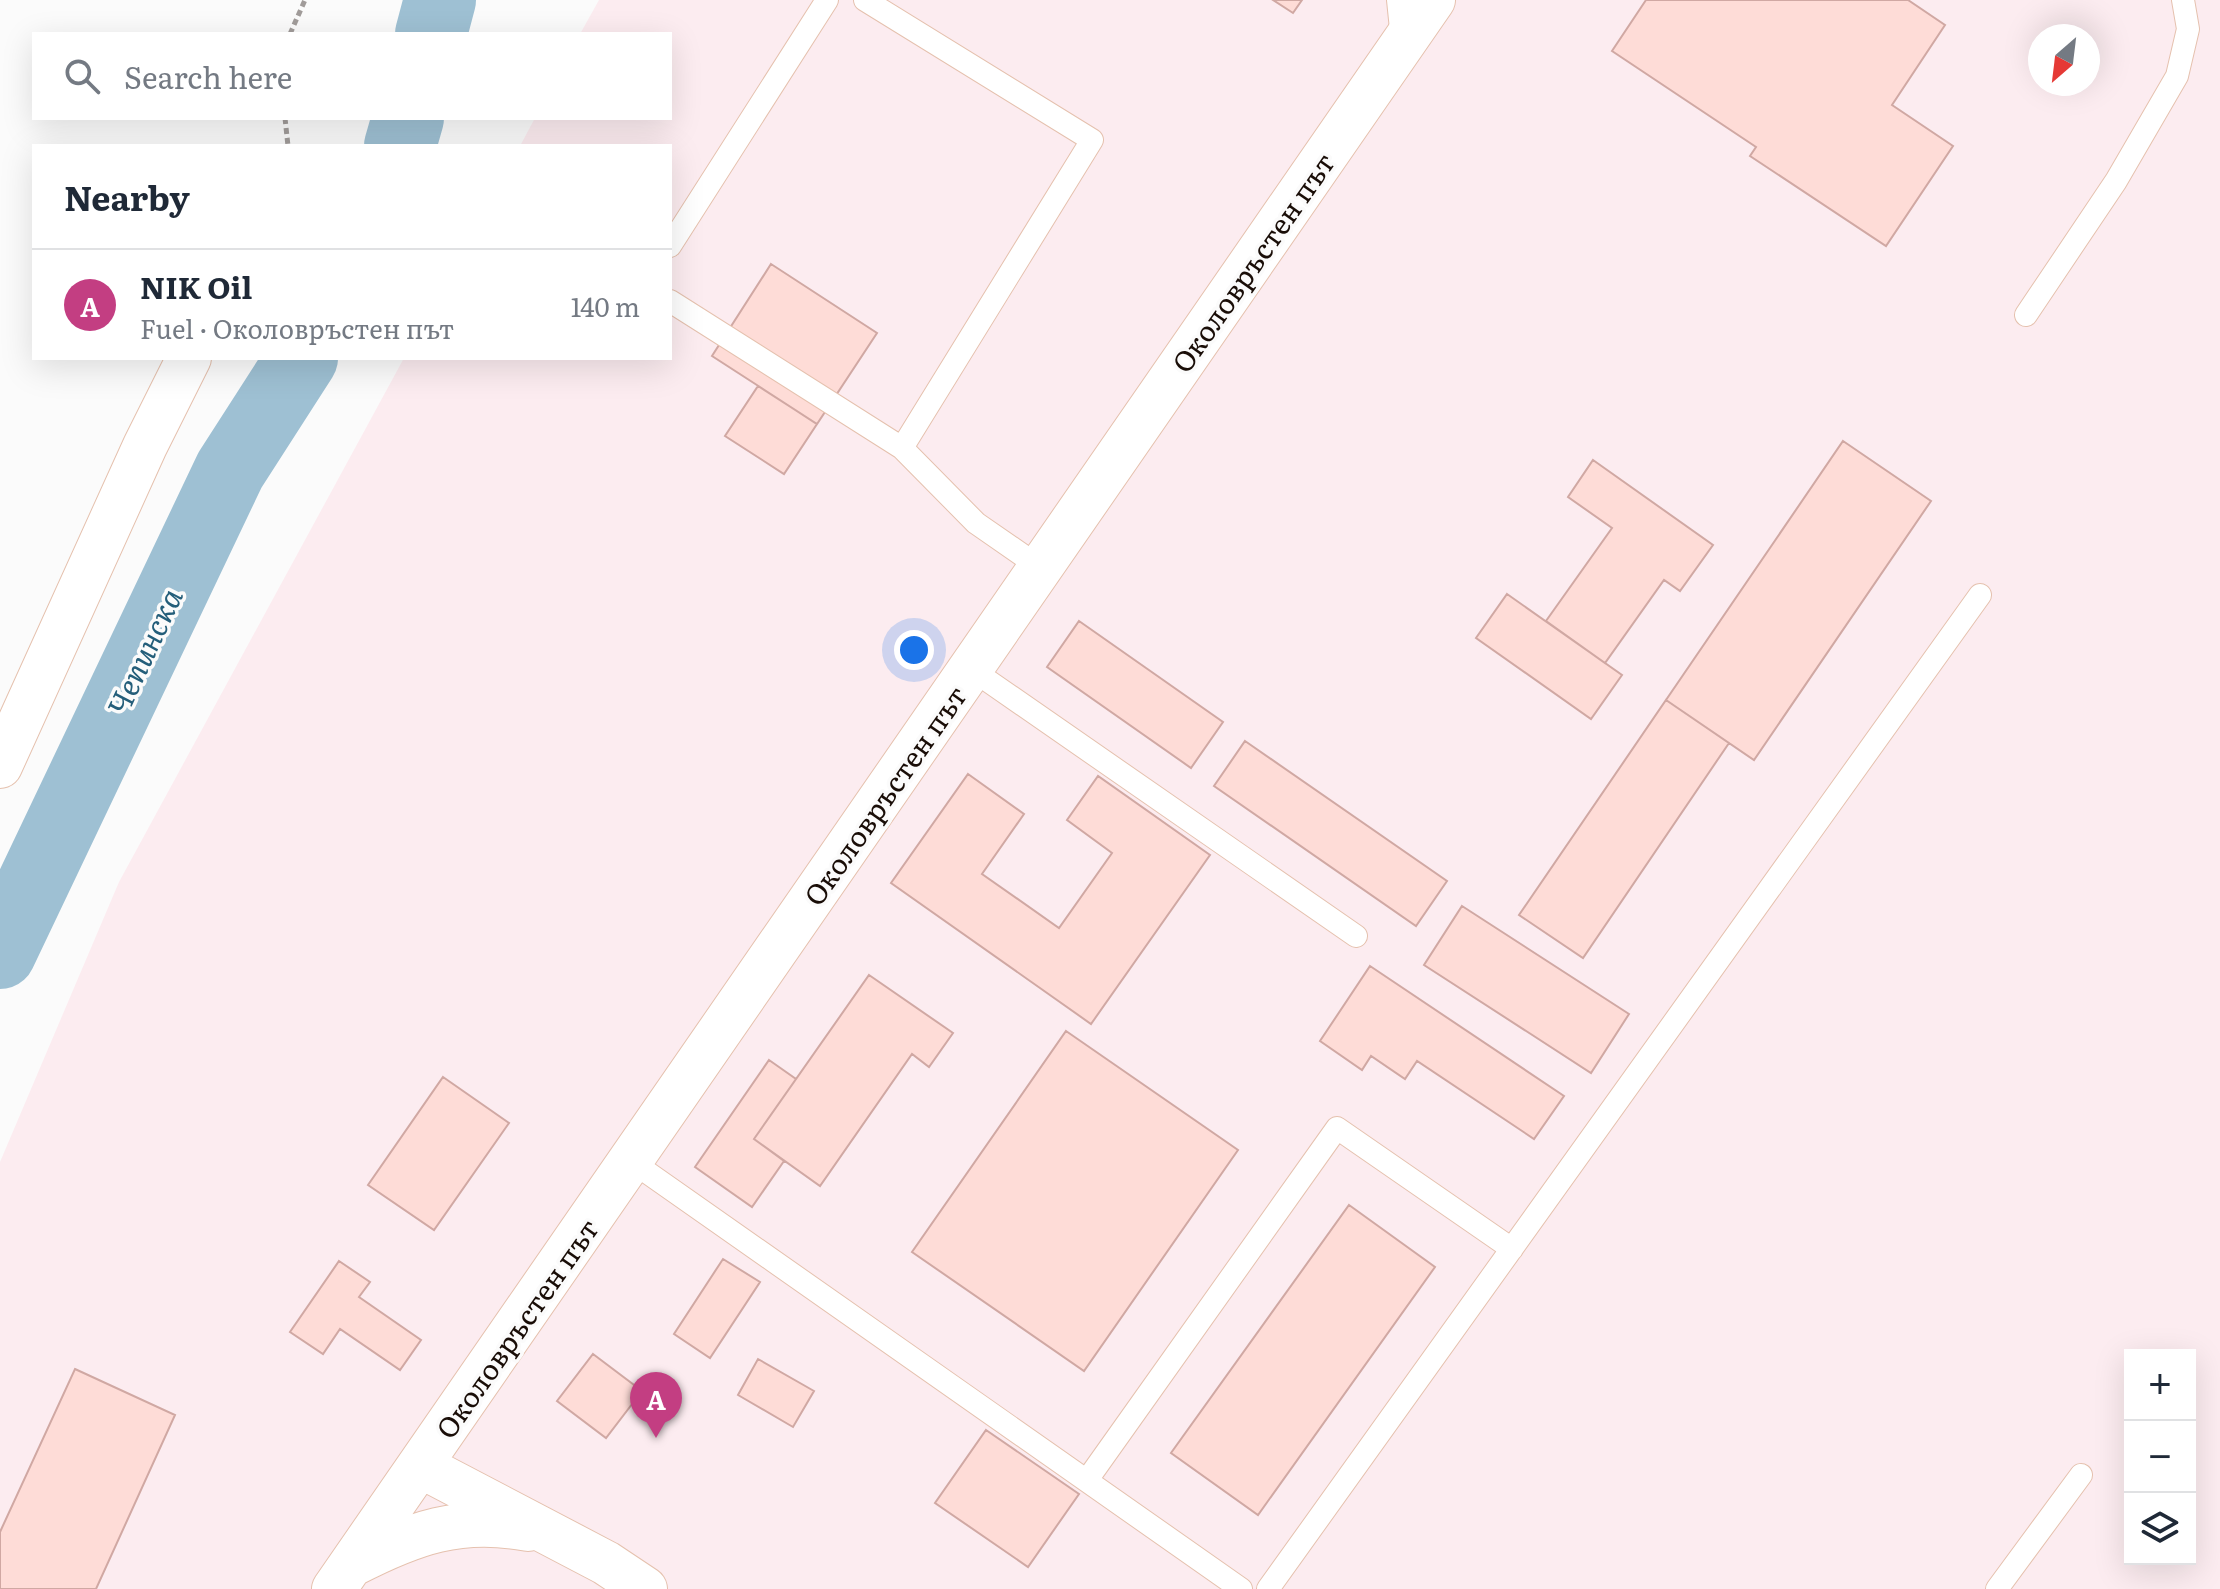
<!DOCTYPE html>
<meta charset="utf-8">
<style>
:root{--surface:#fff;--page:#f2f2f3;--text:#1f2937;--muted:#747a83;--line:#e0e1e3;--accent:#c33e82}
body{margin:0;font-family:Literata,serif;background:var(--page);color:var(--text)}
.controls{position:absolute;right:24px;bottom:24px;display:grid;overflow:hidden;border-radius:0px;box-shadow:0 8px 32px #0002}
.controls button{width:72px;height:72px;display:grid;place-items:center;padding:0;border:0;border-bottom:2px solid var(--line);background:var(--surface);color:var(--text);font:40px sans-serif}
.compass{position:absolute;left:2028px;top:24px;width:72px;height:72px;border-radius:50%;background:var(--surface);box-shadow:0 8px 32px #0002;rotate:208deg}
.you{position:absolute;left:914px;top:650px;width:28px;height:28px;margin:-20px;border:6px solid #fff;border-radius:50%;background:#1a73e8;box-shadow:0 0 0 12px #1a73e833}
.badge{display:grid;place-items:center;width:52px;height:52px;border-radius:50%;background:var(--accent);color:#fff;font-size:26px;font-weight:700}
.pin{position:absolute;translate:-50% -66px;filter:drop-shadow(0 2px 4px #0008)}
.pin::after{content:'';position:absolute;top:42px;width:28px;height:24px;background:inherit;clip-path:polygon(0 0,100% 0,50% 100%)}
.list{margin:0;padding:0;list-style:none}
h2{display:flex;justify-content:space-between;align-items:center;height:104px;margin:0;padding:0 32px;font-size:34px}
h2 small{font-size:26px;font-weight:400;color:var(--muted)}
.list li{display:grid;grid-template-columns:52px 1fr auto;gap:24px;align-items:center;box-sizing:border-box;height:112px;padding:0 32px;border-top:2px solid var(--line)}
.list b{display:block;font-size:30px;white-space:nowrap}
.list p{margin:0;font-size:26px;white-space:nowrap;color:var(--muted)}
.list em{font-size:26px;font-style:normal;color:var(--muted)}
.icon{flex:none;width:44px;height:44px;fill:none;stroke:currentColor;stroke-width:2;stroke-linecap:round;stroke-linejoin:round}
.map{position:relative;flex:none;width:2220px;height:1589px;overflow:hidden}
.search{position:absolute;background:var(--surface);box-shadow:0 8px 32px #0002;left:32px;top:32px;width:640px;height:88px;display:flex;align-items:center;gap:20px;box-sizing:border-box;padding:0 28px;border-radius:0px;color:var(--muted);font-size:30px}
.panel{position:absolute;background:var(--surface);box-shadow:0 8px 32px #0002;left:32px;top:144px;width:640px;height:216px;border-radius:0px}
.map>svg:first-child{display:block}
</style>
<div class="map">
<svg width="2220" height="1589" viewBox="0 0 2220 1589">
<rect width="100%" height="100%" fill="#fbfbfb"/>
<path fill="#fcecf0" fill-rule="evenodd" d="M599 0H2220V1589H0V1162L119 882 404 358H670V146H520L535 118H670V34H580ZM2040 36H2088V84H2040ZM2130 1355H2190V1559H2130Z"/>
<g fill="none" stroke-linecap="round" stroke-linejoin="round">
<path stroke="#9ec0d3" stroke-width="72" d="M431 34 440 0
M400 146 408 118
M0 953 230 470 302 358"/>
</g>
<path fill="#fedcd7" stroke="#d0a8a3" stroke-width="2" d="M1273 0H1302L1293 13Z
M1646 0H1908L1945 25 1892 105 1953 146 1886 246 1750 156 1756 147 1612 51Z
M771 264 877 333 817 424 712 356Z
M758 386 817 424 784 474 725 436Z
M1843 441 1931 501 1754 760 1666 700Z
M1593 460 1713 545 1680 591 1664 580 1605 663 1546 621 1612 528 1568 497Z
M1507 594 1622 675 1591 719 1476 638Z
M1079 621 1223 722 1191 768 1047 667Z
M1666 700 1729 743 1583 958 1519 915Z
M1245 741 1447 881 1416 926 1214 786Z
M968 774 1024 814 982 874 1059 928 1112 853 1067 820 1098 776 1210 855 1091 1024 891 883Z
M1462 906 1629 1014 1591 1073 1424 965Z
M1370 966 1564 1096 1534 1139 1417 1061 1405 1079 1371 1056 1362 1070 1320 1041Z
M869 975 953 1033 929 1067 912 1054 820 1186 754 1139Z
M1066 1031 1238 1150 1084 1371 912 1252Z
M769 1060 796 1079 754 1139 784 1161 752 1207 695 1167Z
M443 1077 509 1123 434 1230 368 1185Z
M1349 1205 1435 1267 1258 1515 1171 1453Z
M723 1259 760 1282 710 1358 674 1334Z
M339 1261 370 1282 359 1297 421 1340 400 1370 340 1329 323 1354 290 1332Z
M593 1354 642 1391 606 1438 557 1401Z
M758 1359 814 1391 793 1427 738 1395Z
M75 1369 175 1415 96 1589H0V1532Z
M986 1430 1079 1494 1028 1567 935 1503Z"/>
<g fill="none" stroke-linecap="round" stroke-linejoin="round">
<defs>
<path id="lane" d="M865 0 1092 140 902 448
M1398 0 1402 39
M670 246 827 0
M670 301 902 448 976 523 1041 568
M2026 315 2116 181 2177 76 2188 29 2183 0
M971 669 1356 936
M631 1161 1241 1589
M1087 1480 1337 1128 1512 1249
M1268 1589 1980 595
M1997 1589 2081 1475"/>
<path id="street" d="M0 766 145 446 189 358"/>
<path id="secondary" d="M421 1466 606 1563 645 1589
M353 1564C413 1533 460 1516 528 1529
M334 1589 1433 0"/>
</defs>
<use href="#lane" stroke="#e5c1ae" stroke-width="24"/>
<use href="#street" stroke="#e5c1ae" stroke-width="46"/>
<use href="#secondary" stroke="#e5c1ae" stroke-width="46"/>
<path stroke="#a19c9a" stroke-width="5" stroke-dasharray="6 4" stroke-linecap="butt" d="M290 34 305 0
M285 118 288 146"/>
<use href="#lane" stroke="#fff" stroke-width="22"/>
<use href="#street" stroke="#fff" stroke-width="44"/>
<use href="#secondary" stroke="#fff" stroke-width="44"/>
</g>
<g text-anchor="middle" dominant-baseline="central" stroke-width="7" stroke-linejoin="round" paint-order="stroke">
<g font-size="28" fill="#190d07" stroke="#fbfbfb">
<text transform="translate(1252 262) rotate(-55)">Околовръстен път</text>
<text transform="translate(884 795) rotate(-55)">Околовръстен път</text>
<text transform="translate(516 1328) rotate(-55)">Околовръстен път</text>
</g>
<g font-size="30" font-style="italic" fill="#245e7a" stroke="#fbfbfb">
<text transform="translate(143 651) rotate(-65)">Чепинска</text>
</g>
</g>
</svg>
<div class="controls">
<button>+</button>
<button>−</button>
<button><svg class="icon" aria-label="layers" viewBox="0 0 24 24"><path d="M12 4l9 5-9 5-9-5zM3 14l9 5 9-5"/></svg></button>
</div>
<svg class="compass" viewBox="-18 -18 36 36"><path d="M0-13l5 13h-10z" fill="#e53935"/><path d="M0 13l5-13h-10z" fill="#747a83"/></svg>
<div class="you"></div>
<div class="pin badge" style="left:656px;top:1438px">A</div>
<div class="search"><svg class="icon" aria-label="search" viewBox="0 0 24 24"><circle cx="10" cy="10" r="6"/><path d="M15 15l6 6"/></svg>Search here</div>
<section class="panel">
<h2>Nearby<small></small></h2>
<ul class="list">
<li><span class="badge">A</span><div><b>NIK Oil</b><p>Fuel · Околовръстен път</p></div><em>140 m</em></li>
</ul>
</section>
</div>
